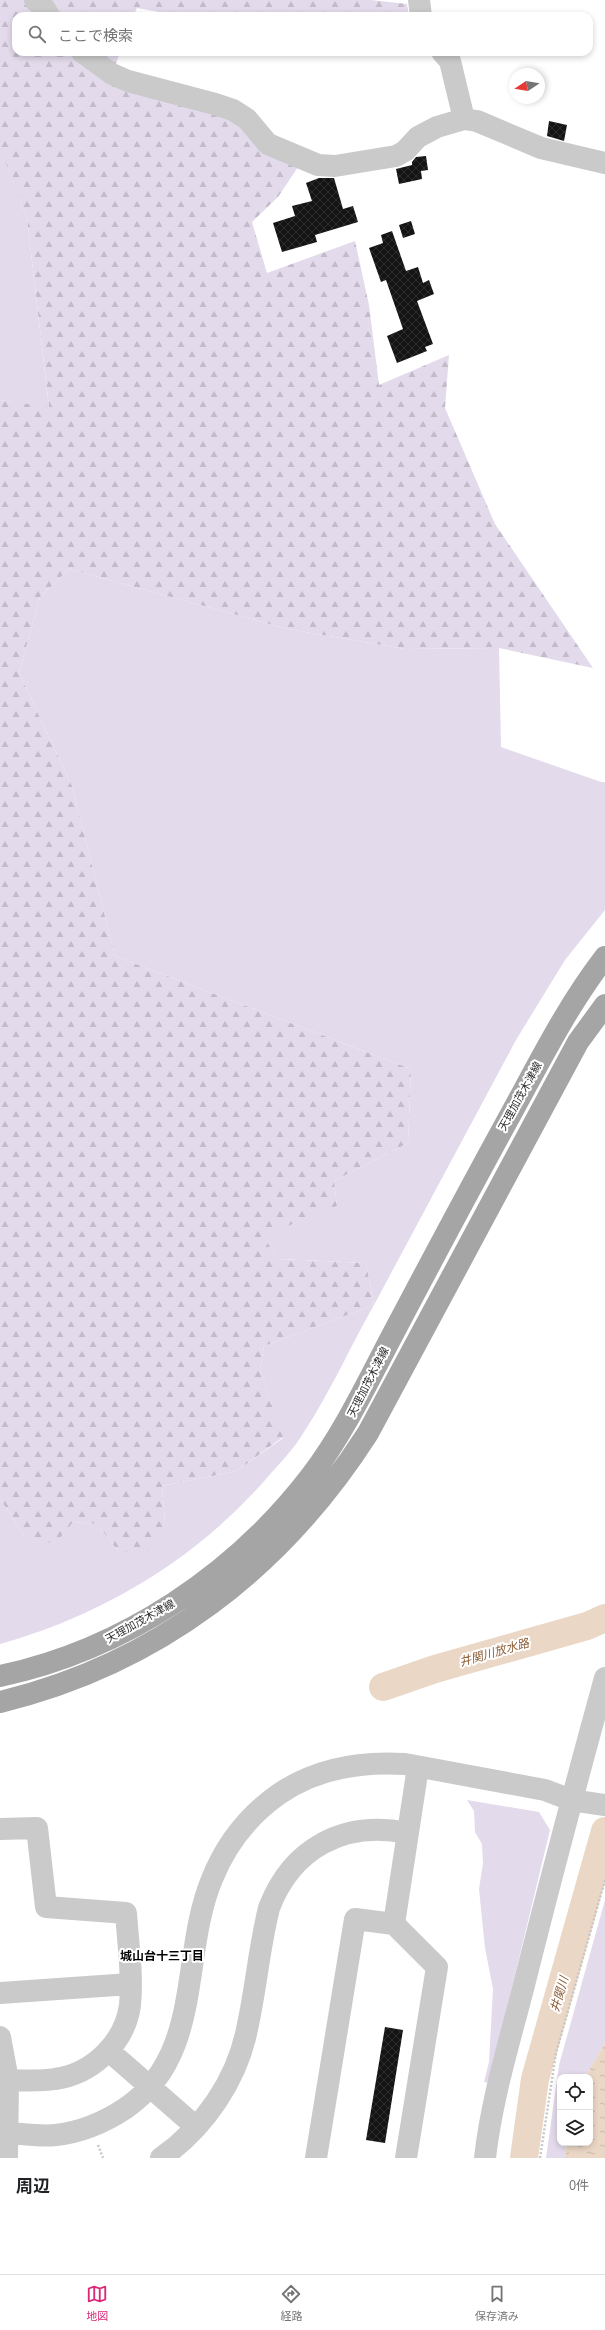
<!DOCTYPE html>
<html lang="ja">
<meta charset="utf-8">
<style>
:root{--surface:#fff;--page:#f2f2f2;--text:#202124;--muted:#757577;--line:#e0e0e0;--accent:#db2777}
body{margin:0;font-family:"PT Sans","Noto Sans JP",sans-serif;background:var(--page);color:var(--text)}
.controls{position:absolute;right:12px;bottom:12px;display:grid;overflow:hidden;border-radius:8px;box-shadow:0 2px 6px #0003}
.controls button{width:36px;height:36px;display:grid;place-items:center;padding:0;border:0;border-bottom:1px solid var(--line);background:var(--surface);color:var(--text);font:20px sans-serif}
.compass{position:absolute;left:509px;top:68px;width:36px;height:36px;border-radius:50%;background:var(--surface);box-shadow:0 2px 6px #0003;rotate:258deg}
.list{margin:0;padding:0;list-style:none}
h2{display:flex;justify-content:space-between;align-items:center;height:52px;margin:0;padding:0 16px;font-size:17px}
h2 small{font-size:13px;font-weight:400;color:var(--muted)}
.icon{flex:none;width:22px;height:22px;fill:none;stroke:currentColor;stroke-width:2;stroke-linecap:round;stroke-linejoin:round}
.map{position:relative;flex:none;width:605px;height:2158px;overflow:hidden}
.search{position:absolute;background:var(--surface);box-shadow:0 2px 6px #0003;left:12px;right:12px;top:12px;height:44px;display:flex;align-items:center;gap:10px;box-sizing:border-box;padding:0 14px;border-radius:12px;color:var(--muted);font-size:15px}
.sheet{height:116px;background:var(--surface)}
nav{display:flex;justify-content:space-around;align-items:center;box-sizing:border-box;height:56px;border-top:1px solid var(--line);background:var(--surface);font-size:11px;color:var(--muted)}
nav a{display:grid;justify-items:center;gap:2px}
nav .on{color:var(--accent)}
.map>svg:first-child{display:block}
</style>
<div class="map">
<svg width="605" height="2158" viewBox="0 0 605 2158">
<defs>
<pattern id="forest-firs" width="22" height="20" patternUnits="userSpaceOnUse"><rect width="22" height="20" fill="#e3daeb"/><path d="M5 1l3.5 6h-7zM16 11l3.5 6h-7z" fill="#c3bbca"/></pattern>
<pattern id="water-ripples" width="26" height="14" patternUnits="userSpaceOnUse"><rect width="26" height="14" fill="#ebd7c5"/><path d="M2 4q2-2 4 0t4 0M15 11q2-2 4 0t4 0" fill="none" stroke="#cab9aa"/></pattern>
<pattern id="building-cross-hatch" width="8" height="8" patternUnits="userSpaceOnUse"><rect width="8" height="8" fill="#141414"/><path d="M0 0l8 8M0 8l8-8" fill="none" stroke="#2e2e2e"/></pattern>
</defs>
<rect width="100%" height="100%" fill="#fff"/>
<path fill="#e3daeb" d="M0 154 4 157 27 218 49 408 0 400Z
M69 569 288 629 405 649 499 648 501 747 601 782H605V910L565 960 516 1040 374 1305C350 1347 331 1391 304 1432 294 1449 279 1464 266 1479 195 1560 103 1615 0 1644V1499L25 1537 73 1522 97 1524 119 1552 165 1523 162 1486 237 1471 283 1438 260 1369 264 1346 374 1305 366 1263 278 1259 262 1235 337 1206 334 1181 408 1143 411 1069 115 956 72 786 19 673 40 597Z
M467 1800 539 1812 550 1830 489 2083 484 2082 489 2062 493 1989 485 1948 479 1889 483 1863 482 1844 475 1832 474 1811Z
M605 1900V2043L585 2077H560V2143H567L565 2158H546L559 2065Z"/>
<path fill="url(#forest-firs)" d="M0 0H371L407 4 409 16H181L137 8 133 16H16V52H120L110 81 228 113 298 167 278 197 252 222 267 273 355 241 369 305 379 385 449 355 445 408 495 524 593 668 499 648 405 649 288 629 69 569 40 597 19 673 72 786 115 956 411 1069 408 1143 334 1181 337 1206 263 1236 278 1259 366 1263 374 1305 264 1346 260 1369 283 1437 237 1471 162 1486 165 1523 148 1552H119L97 1524 73 1522 55 1544 25 1537 0 1499V400L49 407 27 218 4 158 0 154Z"/>
<path fill="url(#water-ripples)" d="M605 2043V2158H565L567 2143H590V2077H585Z"/>
<g fill="none" stroke-linecap="round" stroke-linejoin="round">
<path stroke="#ebd7c5" stroke-width="28" d="M383 1687 435 1669 587 1626 605 1618
M524 2158 535 2079 605 1831"/>
</g>
<path fill="url(#building-cross-hatch)" d="M549 121 567 125 564 141 547 136Z
M426 156 428 170 421 171 422 179 399 184 396 169 412 165V162L416 157Z
M319 178H334L343 209 353 206 358 222 315 235 317 242 282 252 273 223 295 216 292 206 312 201 306 183Z
M411 221 415 234 403 238 399 225Z
M392 231 406 271 418 267 423 283 429 280 434 294 417 301 433 344 425 347 427 351 397 363 387 336 403 329 386 280 381 282 369 248 383 243 381 235Z
M385 2027 403 2030 385 2143 366 2140Z"/>
<g fill="none" stroke-linecap="round" stroke-linejoin="round">
<path stroke="#c7c7c7" stroke-width="2.5" stroke-dasharray="2 2" stroke-linecap="butt" d="M98 2145 103 2158
M540 2158 556 2053 605 1880"/>
<path stroke="#cacaca" stroke-width="22" d="M35 0 45 9 49 16
M419 0 421 16
M82 52 112 74 128 81 215 104 233 110 247 119 268 144 318 165 335 166 396 156 405 151 418 137 437 127 464 119 477 121 541 148 605 163
M442 52 450 61 464 119
M0 1829 37 1828 46 1907 126 1913C128 1943 133 1975 130 2005 125 2043 92 2074 55 2079 37 2082 18 2080 0 2080
M394 1924 418 1767
M0 1993 130 1984
M0 2037 8 2080 7 2158
M109 2051 196 2127
M0 2132C19 2133 37 2137 56 2135 82 2132 105 2122 126 2108 204 2054 180 1956 212 1879 226 1844 249 1815 279 1794 317 1768 360 1761 405 1764L545 1790 571 1800 605 1805
M161 2158C204 2128 237 2080 247 2029 256 1989 259 1948 269 1908 292 1848 344 1820 407 1833
M316 2158 355 1919 394 1924 437 1967 406 2158
M485 2158C492 2095 512 2034 527 1973 552 1874 578 1776 605 1678"/>
<path stroke="#a5a5a5" stroke-width="22" d="M0 1676C123 1650 235 1575 311 1476 345 1431 368 1381 394 1332 433 1258 472 1185 512 1112 541 1059 568 1005 605 957
M0 1702C157 1664 281 1569 368 1433L578 1042 605 1005"/>
</g>
<g text-anchor="middle" dominant-baseline="central" stroke-width="4" stroke-linejoin="round" paint-order="stroke">
<g font-size="11" fill="#2d2d2d" stroke="#fff">
<text transform="translate(520 1096) rotate(-61)">天理加茂木津線</text>
<text transform="translate(368 1382) rotate(-63)">天理加茂木津線</text>
<text transform="translate(140 1621) rotate(-29)">天理加茂木津線</text>
</g>
<g font-size="12" font-style="italic" fill="#8f613a" stroke="#fff">
<text transform="translate(494 1652) rotate(-16)">井関川放水路</text>
<text transform="translate(559 1994) rotate(-74)">井関川</text>
</g>
<g font-size="12" font-weight="bold" fill="#000" stroke="#fff">
<text x="162" y="1955">城山台十三丁目</text>
</g>
</g>
</svg>
<div class="controls">
<button><svg class="icon" aria-label="locate" viewBox="0 0 24 24"><circle cx="12" cy="12" r="6"/><path d="M12 2v4M12 18v4M2 12h4M18 12h4"/></svg></button>
<button><svg class="icon" aria-label="layers" viewBox="0 0 24 24"><path d="M12 4l9 5-9 5-9-5zM3 14l9 5 9-5"/></svg></button>
</div>
<svg class="compass" viewBox="-18 -18 36 36"><path d="M0-13l5 13h-10z" fill="#e53935"/><path d="M0 13l5-13h-10z" fill="#757577"/></svg>
<div class="search"><svg class="icon" aria-label="search" viewBox="0 0 24 24"><circle cx="10" cy="10" r="6"/><path d="M15 15l6 6"/></svg>ここで検索</div>
</div>
<section class="sheet">
<h2>周辺<small>0件</small></h2>
<ul class="list">
</ul>
</section>
<nav>
<a class="on"><svg class="icon" aria-label="map" viewBox="0 0 24 24"><path d="M3 6l6-2 6 2 6-2v14l-6 2-6-2-6 2zM9 4v14M15 6v14"/></svg>地図</a>
<a><svg class="icon" aria-label="directions" viewBox="0 0 24 24"><path d="M12 3l9 9-9 9-9-9zM9 14v-3h6M13 9l2 2-2 2"/></svg>経路</a>
<a><svg class="icon" aria-label="saved" viewBox="0 0 24 24"><path d="M7 4h10v16l-5-4-5 4z"/></svg>保存済み</a>
</nav>
